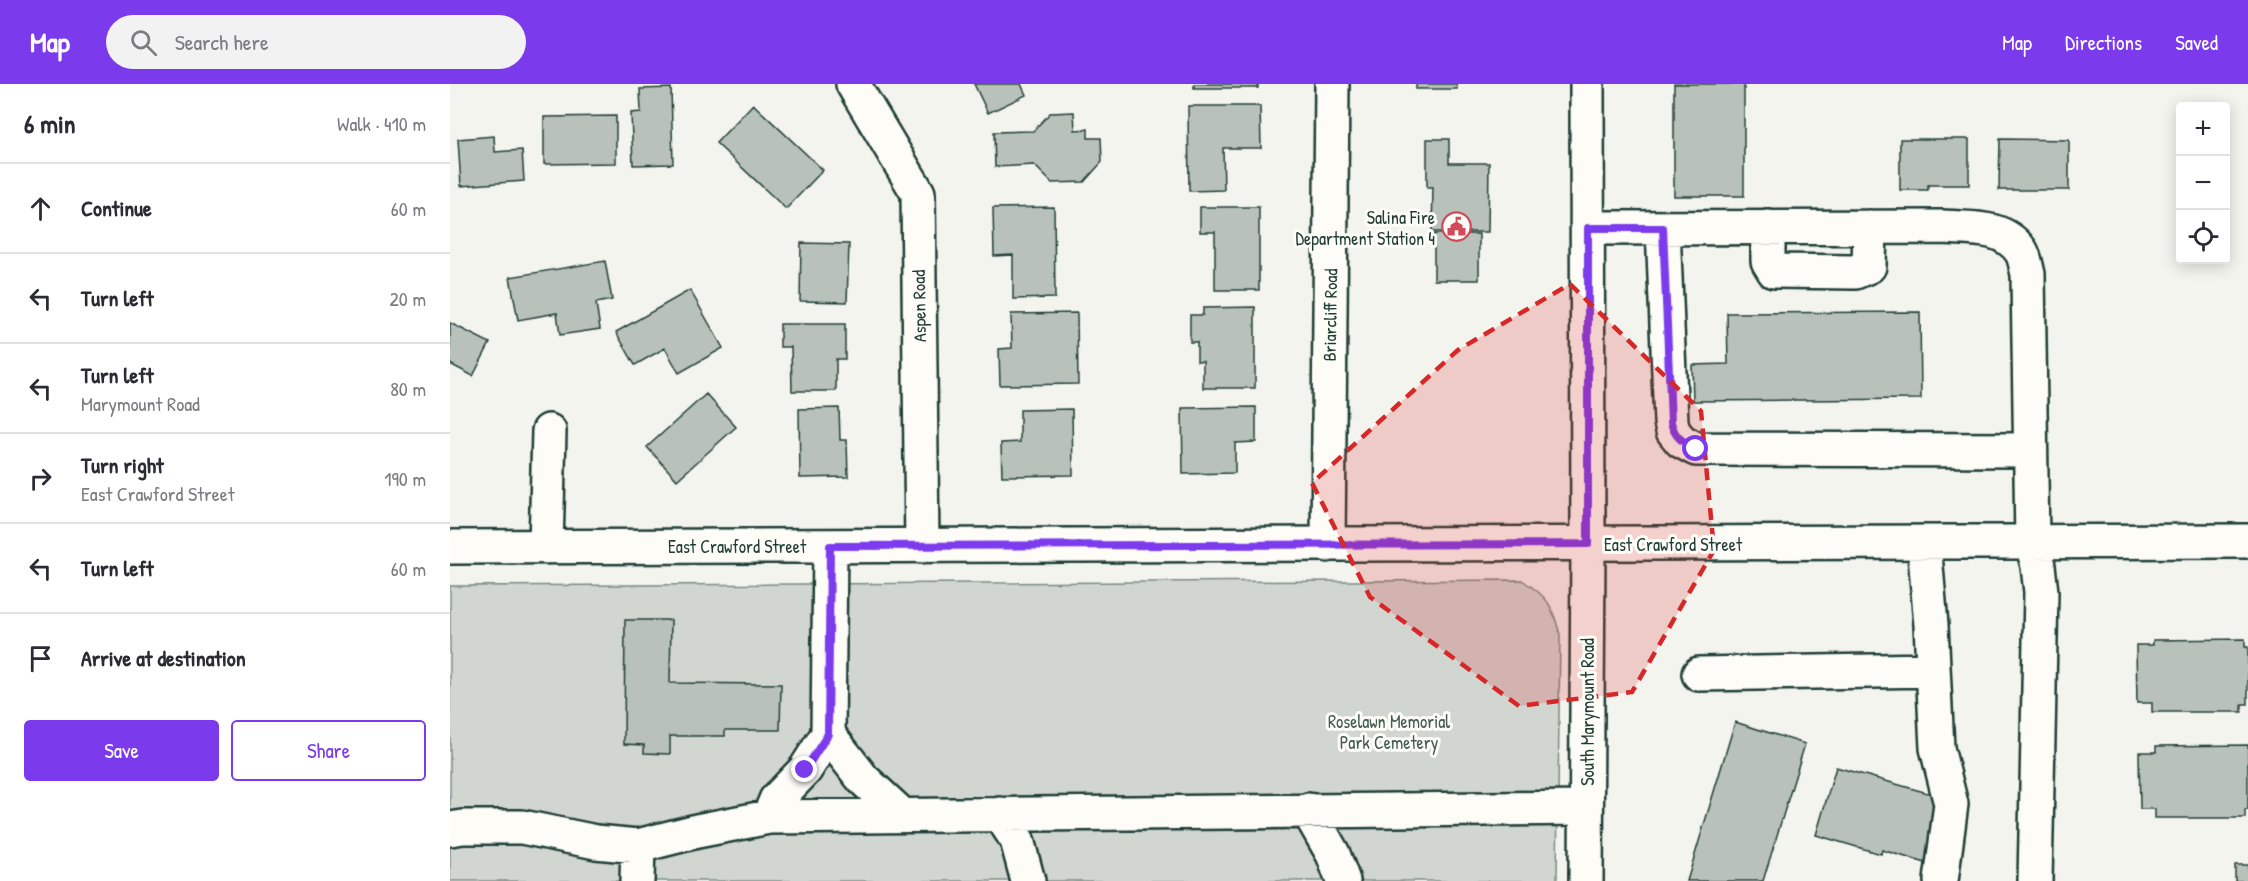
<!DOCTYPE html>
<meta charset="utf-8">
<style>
:root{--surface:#fff;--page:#f2f2f3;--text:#2b2b33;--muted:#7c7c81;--line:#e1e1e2;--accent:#7c3aed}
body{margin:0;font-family:"Patrick Hand",sans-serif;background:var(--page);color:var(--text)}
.controls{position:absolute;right:18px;top:18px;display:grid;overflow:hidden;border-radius:6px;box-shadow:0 3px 15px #0003}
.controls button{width:54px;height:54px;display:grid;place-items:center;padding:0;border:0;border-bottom:2px solid var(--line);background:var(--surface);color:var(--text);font:30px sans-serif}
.stop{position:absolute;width:18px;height:18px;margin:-14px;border:4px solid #7c3aed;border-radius:50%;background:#fff}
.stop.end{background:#7c3aed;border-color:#fff;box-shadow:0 2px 6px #0008}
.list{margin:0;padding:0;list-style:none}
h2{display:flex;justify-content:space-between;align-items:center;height:78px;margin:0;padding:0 24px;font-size:26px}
h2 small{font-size:20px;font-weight:400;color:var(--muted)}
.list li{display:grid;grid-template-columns:39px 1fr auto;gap:18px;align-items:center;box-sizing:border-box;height:90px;padding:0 24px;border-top:2px solid var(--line)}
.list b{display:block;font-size:22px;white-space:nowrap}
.list p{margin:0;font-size:20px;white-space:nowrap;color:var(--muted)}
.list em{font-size:20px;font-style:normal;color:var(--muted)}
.actions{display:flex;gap:12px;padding:18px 24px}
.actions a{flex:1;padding:14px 0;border:2px solid var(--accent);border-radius:6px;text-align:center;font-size:21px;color:var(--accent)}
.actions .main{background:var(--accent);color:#fff}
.icon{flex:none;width:33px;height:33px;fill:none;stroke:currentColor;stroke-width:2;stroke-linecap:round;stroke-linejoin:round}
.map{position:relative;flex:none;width:1798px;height:797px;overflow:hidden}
header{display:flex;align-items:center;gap:36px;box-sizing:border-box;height:84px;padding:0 30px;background:var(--accent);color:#fff}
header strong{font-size:28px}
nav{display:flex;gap:33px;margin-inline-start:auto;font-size:21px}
.search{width:420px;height:54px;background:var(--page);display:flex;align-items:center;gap:15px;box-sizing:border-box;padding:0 21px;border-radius:33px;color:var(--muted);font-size:22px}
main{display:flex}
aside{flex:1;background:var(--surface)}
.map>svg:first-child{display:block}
</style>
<header>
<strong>Map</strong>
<div class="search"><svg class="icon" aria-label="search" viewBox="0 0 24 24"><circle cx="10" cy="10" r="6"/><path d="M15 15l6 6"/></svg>Search here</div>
<nav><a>Map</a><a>Directions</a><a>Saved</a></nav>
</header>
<main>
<aside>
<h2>6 min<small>Walk · 410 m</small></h2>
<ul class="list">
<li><svg class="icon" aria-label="ahead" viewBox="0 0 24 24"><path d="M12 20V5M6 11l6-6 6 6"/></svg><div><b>Continue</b></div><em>60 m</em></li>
<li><svg class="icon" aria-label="left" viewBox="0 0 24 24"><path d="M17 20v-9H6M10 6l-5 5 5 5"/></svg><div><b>Turn left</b></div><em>20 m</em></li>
<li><svg class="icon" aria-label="left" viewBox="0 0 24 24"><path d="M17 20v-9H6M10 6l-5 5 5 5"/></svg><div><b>Turn left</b><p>Marymount Road</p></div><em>80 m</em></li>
<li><svg class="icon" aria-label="right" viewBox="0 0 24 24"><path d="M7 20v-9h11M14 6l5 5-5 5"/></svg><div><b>Turn right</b><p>East Crawford Street</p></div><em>190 m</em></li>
<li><svg class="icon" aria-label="left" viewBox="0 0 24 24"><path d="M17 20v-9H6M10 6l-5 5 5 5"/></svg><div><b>Turn left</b></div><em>60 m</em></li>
<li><svg class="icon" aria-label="arrive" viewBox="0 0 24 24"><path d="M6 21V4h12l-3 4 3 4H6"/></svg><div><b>Arrive at destination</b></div></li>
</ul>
<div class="actions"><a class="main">Save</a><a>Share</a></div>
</aside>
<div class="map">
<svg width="1798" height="797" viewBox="0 0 1798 797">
<rect width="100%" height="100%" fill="#f4f4ef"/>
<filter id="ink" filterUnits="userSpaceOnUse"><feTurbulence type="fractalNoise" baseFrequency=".0167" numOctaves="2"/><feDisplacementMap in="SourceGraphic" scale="12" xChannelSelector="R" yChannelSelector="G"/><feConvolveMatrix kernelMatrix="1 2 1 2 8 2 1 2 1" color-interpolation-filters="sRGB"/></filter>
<g filter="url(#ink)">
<path fill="#d1d6d1" stroke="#788a82" stroke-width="1.5" d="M1072 496C1099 514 1102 520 1110 551L1107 797H0V502Z"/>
<path fill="#b9c1bb" stroke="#1f3d34" stroke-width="1.5" d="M524 0H571L576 11 538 29Z
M744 0H808V4H744Z
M966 0H1007V5H966Z
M1224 0H1294V112H1224Z
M221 4 223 80 183 81 181 29 191 28 190 5Z
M303 20 373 86 336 125 266 59Z
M738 22H810L811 64H773L774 106 739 107Z
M624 28 625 46 638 45V54H651L652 78 634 98 602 99 584 81 545 83 544 48 583 47 600 29Z
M166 32V79L94 80V33Z
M44 52 45 68 72 66 74 97 11 102 8 55Z
M977 55H999V79H1039L1038 148H982L983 103H977Z
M1450 55H1519V101H1478V106H1450Z
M1550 55 1619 56V106H1549Z
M604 123 605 214 563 215V171L544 172 543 124Z
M750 123H809V206H765V148H750Z
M984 150H1029V196H984Z
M351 159 399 160 397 218 350 217Z
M155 177 162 216 146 219 150 245 110 251 107 229 68 236 60 193Z
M240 206 273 264 229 289 215 264 185 281 166 248Z
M805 223V304H753V277H747V258H740V231H753V224Z
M1470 228 1471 315 1243 317 1242 281 1278 280 1277 229Z
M627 229 628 300 550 301 549 265 562 264 561 230Z
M0 239 40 259 23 292 0 280Z
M330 240H395V275H386V307H342L341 263H330Z
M256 310 286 343 227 396 197 363Z
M806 323V358L785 359V389L733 390 732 324Z
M389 324 390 356H397L398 393 350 394 349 325Z
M622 325 623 391 552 392 551 359 570 358V326Z
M175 536H221L220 599 331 600 330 646H275V652H220V670L194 669V661L174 660Z
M1795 555V563H1798V620H1792V628H1702V619H1687L1686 561H1703V556Z
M1285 638 1355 660 1313 797H1237Z
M1798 661V726H1795V734H1705V725H1690L1689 668H1706V662Z
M1386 683 1499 715 1479 780 1432 766 1431 770 1366 751Z
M1785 781H1798V797H1785Z"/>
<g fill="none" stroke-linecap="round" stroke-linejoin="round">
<defs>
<path id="minor" d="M403 0 468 109 472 462
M1318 143V177L1324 187 1405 188 1419 182 1420 143
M1138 144 1493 143C1521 145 1553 141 1571 167 1575 173 1576 183 1578 190L1582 459 1588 482 1591 508 1585 797
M1213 144 1221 338 1223 347 1231 357 1246 365 1580 366
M1474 459 1481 541 1487 664 1501 720 1491 797
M878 461 882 0
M0 463 1798 457
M96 463 99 347
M1249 590 1483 586
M378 650 413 695 452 731
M858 726 883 770 893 797
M550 730 567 756 578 797
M319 733 326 716 355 686 378 650 380 462
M0 745 13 743H72L146 758 188 762 247 747 319 733 1136 724
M187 797 188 762
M1136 797 1138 460 1137 0"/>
</defs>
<use href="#minor" stroke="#1f3d34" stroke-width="38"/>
<use href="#minor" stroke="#fdfcf7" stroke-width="33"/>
</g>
</g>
<g fill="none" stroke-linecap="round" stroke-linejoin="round" filter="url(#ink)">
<path stroke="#7c3aed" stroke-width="8" d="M355 686 378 650 380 462 1138 460V144H1213L1221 338C1224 353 1233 358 1246 365"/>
</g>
<path fill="#d62828" fill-opacity="0.2" stroke="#d62828" stroke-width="4.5" stroke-dasharray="12 8" stroke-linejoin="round" d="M1120 200 1251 327 1264 466 1182 608 1069 622 920 513 862 399 1008 266Z"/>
<defs>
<symbol id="civic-ring" viewBox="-11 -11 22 22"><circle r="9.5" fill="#fdfcf7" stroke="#d1495b" stroke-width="1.5"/><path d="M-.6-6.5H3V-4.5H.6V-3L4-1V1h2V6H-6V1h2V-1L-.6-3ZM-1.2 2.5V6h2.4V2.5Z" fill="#d1495b"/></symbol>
</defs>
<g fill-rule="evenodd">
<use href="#civic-ring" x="990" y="126" width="33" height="33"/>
</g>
<g text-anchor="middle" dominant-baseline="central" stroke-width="6" stroke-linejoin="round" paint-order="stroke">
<g font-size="18" fill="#1f3d34" stroke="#fdfcf7" text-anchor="end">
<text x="985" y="133">Salina Fire<tspan x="985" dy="21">Department Station 4</tspan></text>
</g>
<g font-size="18" fill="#1f3d34" stroke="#fdfcf7">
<text transform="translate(469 222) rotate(-91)">Aspen Road</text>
<text transform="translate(880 231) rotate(-89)">Briarcliff Road</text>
<text x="1223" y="460">East Crawford Street</text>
<text x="287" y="462">East Crawford Street</text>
<text transform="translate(1137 628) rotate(-90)">South Marymount Road</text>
</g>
<g font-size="18" fill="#435c53" stroke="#fdfcf7">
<text x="939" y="637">Roselawn Memorial<tspan x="939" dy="21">Park Cemetery</tspan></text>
</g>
</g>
</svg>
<div class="controls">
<button>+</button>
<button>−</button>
<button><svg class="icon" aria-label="locate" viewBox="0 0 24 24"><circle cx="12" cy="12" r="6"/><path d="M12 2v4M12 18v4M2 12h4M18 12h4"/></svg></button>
</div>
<div class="stop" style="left:1246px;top:365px"></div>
<div class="stop end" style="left:355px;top:686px"></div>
</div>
</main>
